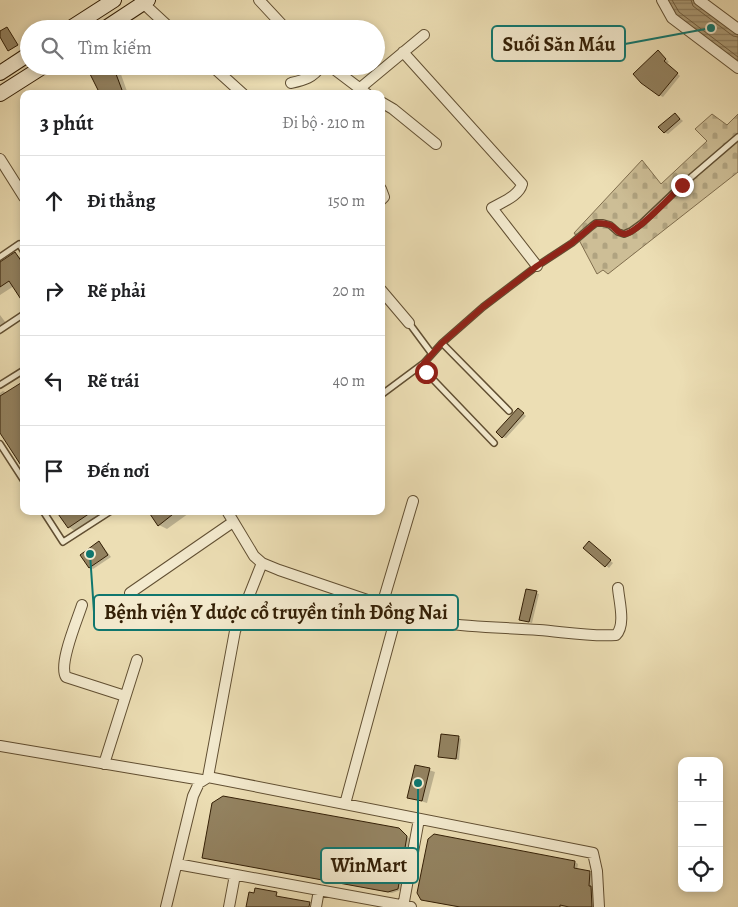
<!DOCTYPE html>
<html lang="vi">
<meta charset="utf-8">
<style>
:root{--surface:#fff;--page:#f6f6f6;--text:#202124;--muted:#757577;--line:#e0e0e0}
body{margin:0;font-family:Alegreya,serif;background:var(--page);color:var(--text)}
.controls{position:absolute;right:15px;bottom:15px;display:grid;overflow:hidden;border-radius:10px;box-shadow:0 2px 8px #0003}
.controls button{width:45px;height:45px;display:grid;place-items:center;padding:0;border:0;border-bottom:1px solid var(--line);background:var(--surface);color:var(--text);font:25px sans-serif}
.stop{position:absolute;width:15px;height:15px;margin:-11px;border:4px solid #8f2418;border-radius:50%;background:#fff}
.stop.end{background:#8f2418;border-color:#fff;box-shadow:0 1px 5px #0008}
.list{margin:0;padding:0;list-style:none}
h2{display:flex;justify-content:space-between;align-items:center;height:65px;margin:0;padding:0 20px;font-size:21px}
h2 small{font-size:16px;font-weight:400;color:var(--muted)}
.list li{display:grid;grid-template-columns:32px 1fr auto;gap:15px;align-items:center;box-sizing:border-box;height:90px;padding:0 20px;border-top:1px solid var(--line)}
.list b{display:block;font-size:19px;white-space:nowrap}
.list em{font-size:16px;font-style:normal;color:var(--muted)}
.icon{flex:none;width:28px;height:28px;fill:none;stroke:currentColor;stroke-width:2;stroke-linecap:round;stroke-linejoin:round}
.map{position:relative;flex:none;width:738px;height:907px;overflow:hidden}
.search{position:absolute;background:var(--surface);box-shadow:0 2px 8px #0003;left:20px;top:20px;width:365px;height:55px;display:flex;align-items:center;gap:12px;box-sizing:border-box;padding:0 18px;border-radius:28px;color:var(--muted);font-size:19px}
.panel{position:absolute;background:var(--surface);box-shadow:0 2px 8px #0003;left:20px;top:90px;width:365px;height:425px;border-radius:10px}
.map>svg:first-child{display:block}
</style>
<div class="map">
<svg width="738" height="907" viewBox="0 0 738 907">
<defs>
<pattern id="cemetery-stones" width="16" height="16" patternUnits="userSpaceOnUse" patternTransform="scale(1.25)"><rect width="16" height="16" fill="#cdbe96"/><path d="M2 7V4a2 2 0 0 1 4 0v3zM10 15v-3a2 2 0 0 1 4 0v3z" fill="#b0a380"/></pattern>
<pattern id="water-rules" width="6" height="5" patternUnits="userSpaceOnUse" patternTransform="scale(1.25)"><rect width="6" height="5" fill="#ad9d79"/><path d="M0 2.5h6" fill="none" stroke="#8d7f61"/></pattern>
</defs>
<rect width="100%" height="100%" fill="#ecdeb4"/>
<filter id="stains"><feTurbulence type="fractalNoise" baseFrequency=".004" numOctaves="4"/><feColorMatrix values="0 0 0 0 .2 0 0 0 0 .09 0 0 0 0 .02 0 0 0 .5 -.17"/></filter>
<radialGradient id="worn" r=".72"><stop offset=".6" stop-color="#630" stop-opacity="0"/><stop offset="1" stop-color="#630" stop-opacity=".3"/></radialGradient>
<path fill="url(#cemetery-stones)" stroke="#806e4e" d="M712 114 727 125 738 114V172L608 274 603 270 597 274 579 240 574 233 642 160 661 184 707 141 695 129Z"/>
<path fill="url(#water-rules)" stroke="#7c6b4b" d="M666 0H694L738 33V63L675 15Z"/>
<path fill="#0003" d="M661 54 669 62 666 64 680 76 663 97 659 95Z
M88 66H118L128 94H101Z
M675 114 683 121 668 134 664 132Z
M15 254 24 260V302L14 286 0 295V264Z
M0 315 9 327 0 335Z
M3 391 7 393 0 431V393Z
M521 411 526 416 506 438 502 437Z
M58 511H99L103 518 79 534 69 527Z
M150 511H192L167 529 159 525Z
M99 543 102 545 111 557 93 569 90 567Z
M592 545 613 563 609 568 585 548Z
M536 593 539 594 532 623 524 621 520 619Z
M458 737 461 739 459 760 439 756Z
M429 770 435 772 427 803 408 797Z
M399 829 410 839 401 890 392 893 203 858Z
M434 835 575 862 578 864 577 870 593 874 592 889 594 890 595 907H458L426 901Z"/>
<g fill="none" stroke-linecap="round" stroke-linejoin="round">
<path stroke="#705e40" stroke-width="1" d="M672 0 679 12 738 57
M691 0 693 6 733 36 738 37"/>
</g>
<path fill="#938260" stroke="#331f06" d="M7 27 18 45 8 51 0 37V31Z
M658 50 666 59 664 61 678 73 659 96 641 83 633 74Z
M86 66H113L122 90 119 92 120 94H100Z
M675 113 680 119 664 133 658 127Z
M15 252 24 265V304L9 281 0 287V262Z
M24 381V470L0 433V396Z
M518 408 524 413 502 438 496 432Z
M56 511H93L68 528Z
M148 511H177L158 526Z
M99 541 108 555 89 568 80 555Z
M589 541 611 560 605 567 583 548Z
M526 589 537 591 529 622 519 620Z
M441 734 459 736 456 759 438 757Z
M415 765 430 768 422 801 407 798Z
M223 796 399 828 407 836 398 889 388 892 202 858 212 803Z
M434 834 575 861 574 868 590 871 589 886H591L592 907H569L560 905V907H460L421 900 417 893 428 839Z
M255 888 277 892 276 896 310 902 309 907H246L249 892 254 893Z"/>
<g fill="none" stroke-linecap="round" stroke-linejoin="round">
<defs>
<path id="service" d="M0 257 19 244 24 252
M409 323 432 354
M0 330 24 314
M442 343 509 411
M424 363 426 372 494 443
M0 385 24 370
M381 395 424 363 442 343 483 307 537 266 572 243 592 226 596 223H603L610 225 618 232 624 234 631 231 642 223 682 185 738 137
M0 444 24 481
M43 511 63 542 111 511"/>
<path id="minor" d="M259 0 286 29
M662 0 672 18 738 68
M699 0 738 29
M143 3 171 29
M403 52 522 184C519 196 502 202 492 208L537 266
M212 66 243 94
M330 66 367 94
M291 83C304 80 313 78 321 66
M359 89 424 35
M381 102 393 109 436 144
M0 159 24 197
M381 189 384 197 381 200
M381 290 409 323
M262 563 279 570 382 605C430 629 487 626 539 630 564 632 591 637 616 635 626 625 619 601 618 588
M130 593 233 522
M82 605C77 621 58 664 66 677L125 696
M382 605 413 501
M0 746 202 780
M104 764 137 660
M208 777 593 853 597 871 599 907
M208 777 235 631 262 563 254 556 227 511
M345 804 397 613
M177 864 411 907
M166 907 193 796 199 783 207 778
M229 907 235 875
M316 907 319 890
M403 907 419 819"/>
<path id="secondary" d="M69 29 114 0
M104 29 148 0
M0 73 29 54
M0 94 44 66"/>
</defs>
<use href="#service" stroke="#614f32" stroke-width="8"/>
<use href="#minor" stroke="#614f32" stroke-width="12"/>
<use href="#secondary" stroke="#331f06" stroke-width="16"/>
<use href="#service" stroke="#f3eace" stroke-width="5"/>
<use href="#minor" stroke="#f3eace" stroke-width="10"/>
<use href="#secondary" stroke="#f3eace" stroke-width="14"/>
</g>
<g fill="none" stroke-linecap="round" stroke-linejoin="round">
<path stroke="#8f2418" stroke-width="6" d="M426 372 424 363 442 343 483 307 537 266 572 243 596 223C602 223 607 223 612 226 616 229 618 234 625 234 638 232 671 196 682 185"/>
</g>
<path fill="none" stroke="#0f766e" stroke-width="2" d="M711 28L625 44M90 554L94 612M418 783L418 865"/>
<g fill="#0f766e" stroke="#f3eace" stroke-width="2">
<circle cx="711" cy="28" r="5"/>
<circle cx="90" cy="554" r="5"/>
<circle cx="418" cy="783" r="5"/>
</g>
<g fill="#f3eace" stroke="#0f766e" stroke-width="2">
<rect x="492" y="26" width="133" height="35" rx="5"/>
<rect x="94" y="595" width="364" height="35" rx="5"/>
<rect x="321" y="848" width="97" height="35" rx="5"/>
</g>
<g font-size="20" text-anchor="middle" font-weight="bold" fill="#331f06">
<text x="559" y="51">Suối Săn Máu</text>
<text x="276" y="619">Bệnh viện Y dược cổ truyền tỉnh Đồng Nai</text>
<text x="369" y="872">WinMart</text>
</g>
<rect width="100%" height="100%" filter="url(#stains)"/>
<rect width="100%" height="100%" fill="url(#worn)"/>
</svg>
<div class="controls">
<button>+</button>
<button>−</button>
<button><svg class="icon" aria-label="locate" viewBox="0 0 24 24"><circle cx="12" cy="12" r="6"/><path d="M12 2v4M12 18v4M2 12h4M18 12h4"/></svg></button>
</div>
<div class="stop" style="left:426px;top:372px"></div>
<div class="stop end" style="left:682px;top:185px"></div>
<div class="search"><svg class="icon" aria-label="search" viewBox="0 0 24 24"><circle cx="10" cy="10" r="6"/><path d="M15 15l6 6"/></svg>Tìm kiếm</div>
<section class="panel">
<h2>3 phút<small>Đi bộ · 210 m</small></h2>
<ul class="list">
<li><svg class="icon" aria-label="ahead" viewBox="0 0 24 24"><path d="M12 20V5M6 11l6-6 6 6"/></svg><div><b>Đi thẳng</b></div><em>150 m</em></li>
<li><svg class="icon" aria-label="right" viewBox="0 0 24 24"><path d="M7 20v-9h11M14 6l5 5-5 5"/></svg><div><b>Rẽ phải</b></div><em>20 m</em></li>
<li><svg class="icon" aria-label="left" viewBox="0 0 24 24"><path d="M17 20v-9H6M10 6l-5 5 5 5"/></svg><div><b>Rẽ trái</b></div><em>40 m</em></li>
<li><svg class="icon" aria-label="arrive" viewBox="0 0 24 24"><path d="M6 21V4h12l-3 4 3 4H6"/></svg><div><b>Đến nơi</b></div></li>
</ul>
</section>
</div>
